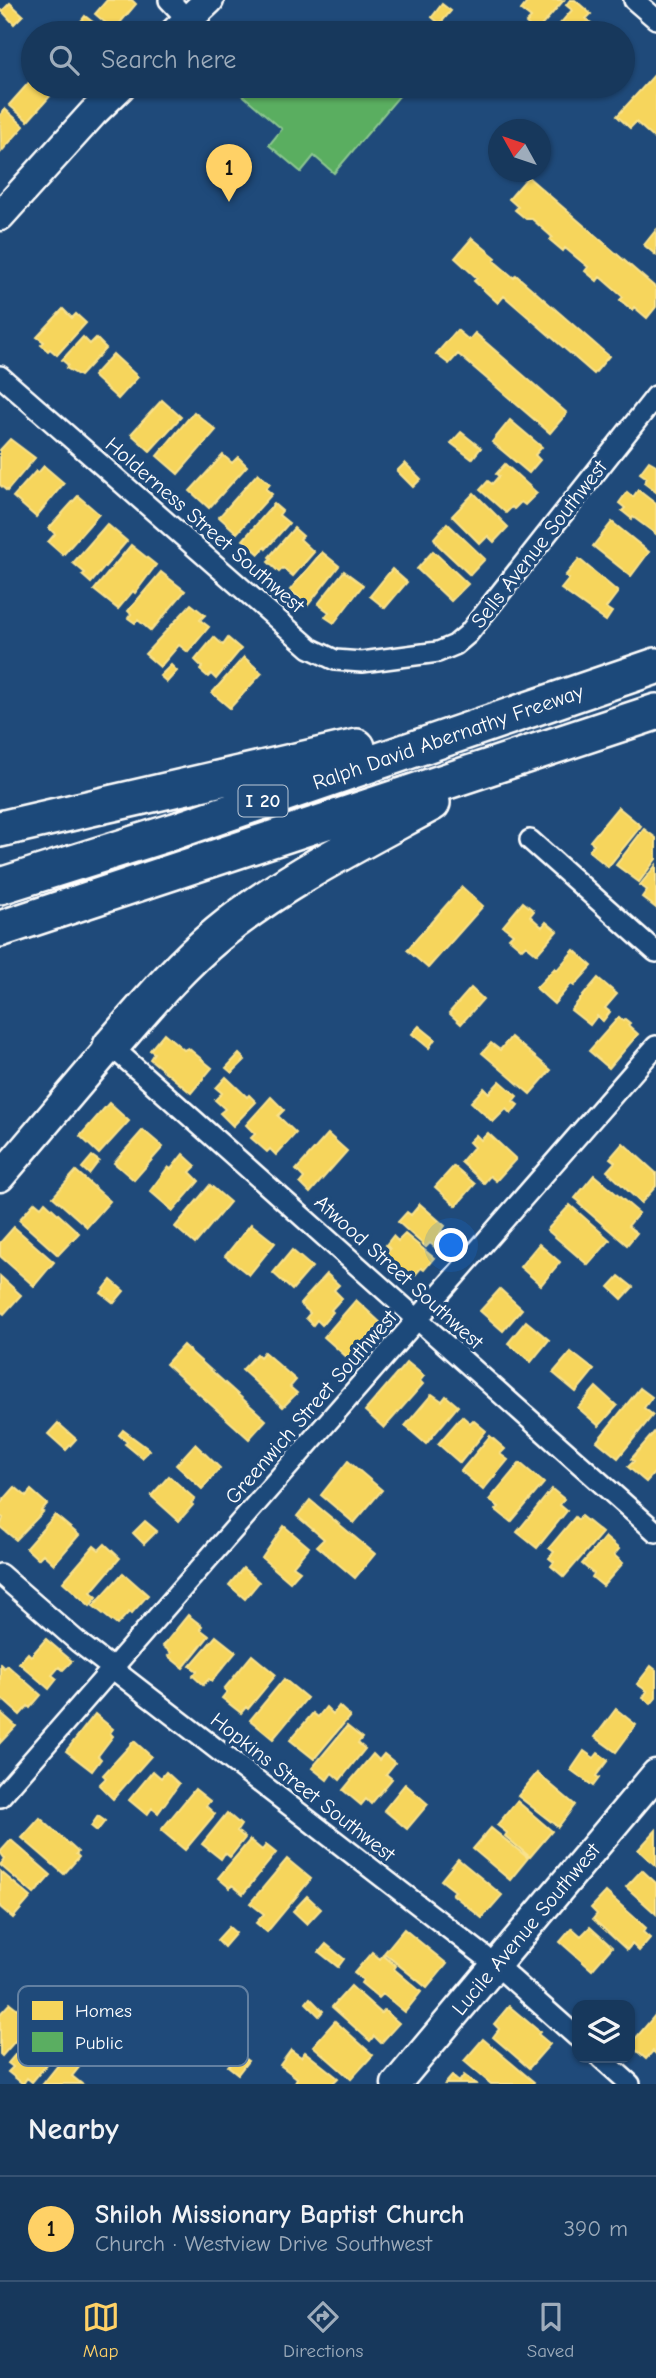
<!DOCTYPE html>
<meta charset="utf-8">
<style>
:root{--surface:#17385c;--page:#203f62;--text:#f1f3f6;--muted:#9eacbb;--line:#365272;--accent:#ffd166}
body{margin:0;font-family:"Comic Neue",sans-serif;background:var(--page);color:var(--text)}
.controls{position:absolute;right:21px;bottom:21px;display:grid;overflow:hidden;border-radius:14px;box-shadow:0 2px 5px #0004}
.controls button{width:63px;height:63px;display:grid;place-items:center;padding:0;border:0;border-bottom:2px solid var(--line);background:var(--surface);color:var(--text);font:35px sans-serif}
.compass{position:absolute;left:488px;top:119px;width:63px;height:63px;border-radius:50%;background:var(--surface);box-shadow:0 2px 5px #0004;rotate:310deg}
.you{position:absolute;left:452px;top:1246px;width:24px;height:24px;margin:-18px;border:5px solid #fff;border-radius:50%;background:#1a73e8;box-shadow:0 0 0 10px #1a73e833}
.badge{display:grid;place-items:center;width:46px;height:46px;border-radius:50%;background:var(--accent);color:#111;font-size:23px;font-weight:700}
.pin{position:absolute;translate:-50% -58px;filter:drop-shadow(0 2px 4px #0008)}
.pin::after{content:'';position:absolute;top:37px;width:24px;height:21px;background:inherit;clip-path:polygon(0 0,100% 0,50% 100%)}
.list{margin:0;padding:0;list-style:none}
h2{display:flex;justify-content:space-between;align-items:center;height:91px;margin:0;padding:0 28px;font-size:30px}
h2 small{font-size:23px;font-weight:400;color:var(--muted)}
.list li{display:grid;grid-template-columns:46px 1fr auto;gap:21px;align-items:center;box-sizing:border-box;height:105px;padding:0 28px;border-top:2px solid var(--line)}
.list b{display:block;font-size:26px;white-space:nowrap}
.list p{margin:0;font-size:23px;white-space:nowrap;color:var(--muted)}
.list em{font-size:23px;font-style:normal;color:var(--muted)}
.icon{flex:none;width:38px;height:38px;fill:none;stroke:currentColor;stroke-width:2;stroke-linecap:round;stroke-linejoin:round}
.map{position:relative;flex:none;width:656px;height:2084px;overflow:hidden}
.search{position:absolute;background:var(--surface);box-shadow:0 2px 5px #0004;left:21px;right:21px;top:21px;height:77px;display:flex;align-items:center;gap:18px;box-sizing:border-box;padding:0 24px;border-radius:38px;color:var(--muted);font-size:26px}
.sheet{height:196px;background:var(--surface)}
nav{display:flex;justify-content:space-around;align-items:center;box-sizing:border-box;height:98px;border-top:2px solid var(--line);background:var(--surface);font-size:19px;color:var(--muted)}
nav a{display:grid;justify-items:center;gap:4px}
nav .on{color:var(--accent)}
.map>svg:first-child{display:block}
</style>
<div class="map">
<svg width="656" height="2084" viewBox="0 0 656 2084">
<rect width="100%" height="100%" fill="#1f4a7a"/>
<filter id="ink" filterUnits="userSpaceOnUse"><feTurbulence type="fractalNoise" baseFrequency=".0143" numOctaves="2"/><feDisplacementMap in="SourceGraphic" scale="14" xChannelSelector="R" yChannelSelector="G"/><feConvolveMatrix kernelMatrix="1 2 1 2 8 2 1 2 1" color-interpolation-filters="sRGB"/></filter>
<g filter="url(#ink)">
<path fill="#f6d55c" stroke="#f9e28d" stroke-width="2" d="M107 0H132L136 4 114 30 95 14Z
M529 0H564L536 32 526 23 531 18 521 10Z
M570 0H575L591 14 586 19 595 26 588 33H552L572 10 566 5Z
M10 3 23 15 14 24 2 11Z
M442 4 451 11 440 24 432 17Z
M85 16 106 32 105 33H72Z
M656 73V140L636 122 630 128 617 116Z
M32 79 33 86H40L51 95 28 121 9 105Z
M5 109 24 126 1 152 0 115Z
M528 177 656 288V307L647 318 634 307 632 310 620 300 623 297 600 277 597 281 585 271 588 267 565 248 563 251 550 240 552 237 532 219H526L515 210 518 207 509 199Z
M656 230V255L644 245Z
M472 238 496 258 494 261 514 278 516 275 609 356 594 374 504 296 498 303 474 281 477 278 455 258Z
M63 309 72 318 76 314 86 323 57 355 50 349 48 351 41 345 44 342 37 337Z
M457 330 469 340 475 333 567 413 550 433 458 354 449 364 436 354Z
M83 337 90 344 96 338 106 348 80 376 66 368 68 365 62 360Z
M113 354 138 377 118 399 93 376Z
M162 400 181 417 150 451 131 434Z
M194 412 216 430 178 474 157 456Z
M510 420 542 447 535 455 540 460 529 473 492 442Z
M461 432 481 448 472 459 451 443Z
M10 439 35 458 7 491 0 485V450Z
M223 455 232 463 238 457 247 466 209 508 190 491Z
M649 461 656 465V492L644 483 647 478 640 473Z
M405 463 421 479 413 487 397 471Z
M505 464 537 493 525 505 521 502 514 509 512 507 506 513 480 490 488 481 492 484 499 476 496 474Z
M44 466 64 483 36 517 13 497 36 471 38 473Z
M258 473 270 484 266 489 272 494 237 533 219 517Z
M638 490 656 504V534L633 517 632 519 622 511 625 508 619 503 627 492 633 497Z
M474 493 508 527 494 542 488 536 480 544 452 516Z
M78 496 99 514 63 555 48 542 55 534 49 528Z
M274 504 282 511 279 515 289 523 266 549 265 547 259 554 243 540Z
M612 522 649 552 631 576 593 546Z
M447 523 485 559 470 575 438 545 434 538Z
M107 524 127 541 91 583 82 575 85 573 73 563Z
M294 528 303 536 300 539 314 552 293 576 283 568 279 572 268 562 271 559 269 557Z
M131 545 156 565 135 593 133 591 118 609 94 590Z
M433 551 468 584 451 601 417 569Z
M322 552 339 566 308 605 290 590Z
M579 559 618 592 606 608 612 612 606 621 561 589 569 579 565 576Z
M392 569 407 582 385 608 370 596Z
M344 571 363 585 334 623 325 617 329 612 318 604Z
M161 572 185 591 151 631 138 620 135 623 128 618 131 614 128 611Z
M191 604 205 615 200 620 209 627 188 652 179 645 160 667 145 654Z
M214 637 223 645 228 638 241 649 216 679 211 674 208 677 200 670 202 667 195 660Z
M244 657 262 673 230 708 212 693Z
M171 665 177 671 167 682 160 676Z
M618 807 641 826 608 867 589 851 594 844 590 841Z
M644 829 656 838V859L639 882 616 865Z
M656 865V908L642 897 647 890 640 885Z
M462 887 483 906 428 968 407 950Z
M523 902 534 911 530 916 542 927 546 922 557 931 537 954 526 945 522 949 509 938 513 934 503 926Z
M574 950 592 966 574 986 571 984 554 1004 536 988 555 968 557 970Z
M598 978 617 994 605 1008 610 1012 603 1021 597 1016 590 1025 571 1010Z
M471 988 483 999 461 1024 449 1013Z
M619 1017 623 1021 625 1019 630 1023 628 1025 638 1034 609 1068 589 1051Z
M419 1026 435 1039 429 1048 412 1034Z
M164 1033 184 1050 188 1048 212 1068 191 1093 150 1059 154 1053 150 1050Z
M511 1037 551 1070 530 1094 482 1053 491 1043 500 1050Z
M239 1054 245 1060 232 1073 226 1068Z
M226 1077 247 1097 249 1095 256 1102 233 1126 220 1113 225 1109 215 1100 222 1093 216 1088Z
M500 1081 517 1096 513 1101 518 1105 511 1114 506 1109 493 1122 471 1102 484 1088 489 1093Z
M271 1097 284 1110 278 1116 296 1133 276 1155 270 1149 267 1152 251 1138 255 1134 246 1125Z
M109 1103 129 1121 99 1154 80 1136Z
M143 1130 163 1147 134 1180 114 1163Z
M488 1133 516 1159 496 1181 490 1176 484 1183 461 1162 474 1147 469 1142 476 1135 481 1140Z
M328 1134 347 1151 310 1193 300 1183 304 1178 296 1170Z
M623 1143 656 1173V1186L641 1203 607 1171 615 1162 610 1158Z
M183 1154 196 1166 190 1172 199 1181 173 1211 150 1191 168 1167 171 1169Z
M92 1156 99 1161 89 1174 82 1168Z
M454 1166 475 1184 456 1206 435 1187Z
M76 1171 110 1201 87 1227 53 1197Z
M594 1175 639 1213 628 1226 637 1233 627 1245 579 1204 580 1202 575 1198Z
M210 1185 230 1202 195 1244 175 1227Z
M35 1202 41 1207 45 1202 79 1233 58 1255 19 1220Z
M420 1204 445 1226 440 1233 445 1238 436 1248 430 1243 426 1247 398 1222 407 1212 411 1215Z
M570 1205 610 1240 588 1265 547 1230Z
M251 1224 275 1243 249 1275 225 1256Z
M14 1227 54 1262 34 1286 0 1256V1243Z
M405 1234 434 1258 424 1270 421 1268 410 1281 389 1264 392 1261 385 1255 390 1249 386 1245 393 1236 398 1241Z
M539 1244 560 1262 541 1285 520 1267Z
M292 1250 312 1267 292 1290 273 1273Z
M327 1274 339 1285 334 1290 342 1298 331 1310 333 1312 322 1325 317 1320 313 1325 306 1318 310 1313 300 1304Z
M0 1276 21 1295 4 1314 0 1311Z
M619 1276 633 1287 622 1299 609 1287Z
M111 1280 124 1291 114 1303 101 1293Z
M500 1289 522 1309 503 1331 480 1311Z
M356 1300 381 1323 349 1359 324 1337Z
M526 1321 549 1340 531 1362 508 1343Z
M183 1345 266 1420 249 1439 166 1364Z
M264 1352 296 1380 290 1387 297 1393 283 1407 242 1370 257 1354 260 1357Z
M571 1352 594 1370 576 1392 553 1373Z
M407 1362 424 1376 420 1381 423 1384 384 1428 365 1411Z
M596 1387 617 1406 599 1426 578 1408Z
M640 1388 652 1397 644 1408 653 1415 618 1458 597 1441Z
M432 1394 442 1401 446 1396 458 1406 426 1444 405 1426Z
M462 1416 470 1423 473 1420 486 1431 460 1463 438 1444Z
M58 1423 76 1439 66 1450 48 1434Z
M123 1430 150 1450 142 1458 125 1444 127 1442 119 1435Z
M656 1430V1471L646 1482 628 1467 634 1461 631 1459Z
M490 1436 505 1449 500 1454 508 1460 483 1490 461 1471Z
M195 1444 220 1468 202 1489 176 1465Z
M348 1461 382 1490 354 1523 321 1495Z
M520 1463 544 1483 511 1522 496 1510 499 1507 489 1500Z
M169 1476 195 1499 191 1503 193 1505 179 1521 151 1496Z
M15 1487 26 1496 31 1490 47 1504 41 1511 43 1512 16 1540 0 1527 3 1518 0 1516V1504Z
M552 1489 564 1499 560 1505 567 1511 537 1548 517 1532Z
M310 1500 375 1554 355 1578 317 1546 324 1539 297 1516Z
M55 1515 79 1535 54 1564 43 1554 38 1559 26 1548Z
M581 1516 602 1533 564 1577 551 1566 554 1562 549 1558 554 1552 549 1548 575 1517 578 1520Z
M145 1521 157 1531 144 1544 133 1533Z
M284 1526 309 1547 293 1566 300 1571 290 1582 262 1558Z
M605 1537 619 1549 614 1555 623 1563 603 1586 592 1577 594 1574 582 1564Z
M105 1544 120 1558 91 1592 97 1597 90 1606 63 1582 94 1546 99 1550Z
M243 1568 259 1582 245 1599 229 1585Z
M123 1573 148 1595 131 1614 129 1612 117 1625 93 1606Z
M188 1615 202 1626 200 1629 209 1636 183 1668 168 1656 171 1653 163 1646Z
M216 1636 236 1652 212 1681 209 1679 203 1685 193 1676 197 1671 190 1666Z
M46 1639 72 1661 63 1670 59 1667 52 1675 57 1679 49 1689 19 1663 28 1653 31 1656Z
M252 1655 276 1675 248 1709 246 1707 241 1713 222 1698 227 1692 224 1689Z
M0 1664 4 1668 7 1665 41 1695 30 1708 28 1706 20 1715 0 1697Z
M651 1666 656 1670V1698L651 1704 643 1698 647 1691 637 1684Z
M284 1679 307 1698 273 1739 250 1720Z
M339 1706 350 1716 314 1759 290 1740 313 1713 318 1717 326 1707 333 1714Z
M616 1709 636 1725 616 1752 595 1737Z
M0 1712 16 1726 0 1743Z
M95 1714 113 1729 110 1733 113 1736 98 1756 101 1759 92 1771 66 1751Z
M347 1726 362 1738 358 1743 365 1749 340 1780 332 1773 327 1780 312 1768Z
M134 1741 151 1756 113 1799 99 1785 106 1778 103 1775Z
M584 1751 594 1758 598 1753 608 1760 596 1776 599 1778 593 1786 571 1770Z
M373 1754 379 1760 384 1754 395 1763 386 1774 392 1779 371 1804 366 1799 361 1805 343 1790Z
M153 1771 161 1778 166 1772 179 1784 158 1813 152 1808 147 1815 129 1800Z
M537 1773 575 1805 558 1827 518 1796Z
M405 1784 428 1804 407 1829 384 1810Z
M195 1789 210 1801 206 1806 215 1814 185 1850 161 1830Z
M517 1801 552 1831 530 1857 505 1836 507 1833 497 1825Z
M227 1813 241 1825 237 1831 245 1838 230 1857 225 1853 221 1859 202 1844Z
M98 1816 105 1821 97 1831 91 1826Z
M40 1818 78 1852 76 1854 79 1857 64 1874 22 1838Z
M491 1828 528 1858 510 1880 473 1849Z
M656 1830V1866L638 1850Z
M11 1840 51 1875 34 1894 0 1865 5 1859 0 1852Z
M250 1840 262 1850 266 1845 276 1853 243 1894 232 1885 230 1888 218 1878Z
M287 1859 311 1879 267 1932 256 1923 264 1914 250 1903Z
M458 1859 502 1895 482 1918 452 1894 455 1891 441 1880Z
M642 1870 656 1883V1914L626 1887Z
M0 1871 31 1897 13 1918 0 1907Z
M606 1892 646 1928 643 1932 650 1938 639 1951 632 1944 627 1950 593 1919 597 1914 591 1908Z
M307 1896 321 1909 307 1924 293 1911Z
M229 1927 236 1933 224 1947 217 1940Z
M590 1927 612 1947 592 1970 560 1942 572 1928 581 1936Z
M404 1929 447 1964 427 1988 384 1953Z
M326 1944 344 1959 338 1967 319 1952Z
M372 1952 380 1959 383 1955 396 1966 394 1969 421 1992 405 2012 383 1994 379 1998 361 1983 363 1980 354 1973Z
M351 1986 381 2013 384 2010 399 2023 381 2043 374 2036 370 2041 332 2007Z
M310 1998 323 2011 319 2016 306 2003Z
M10 2003 20 2011 18 2014 30 2024 2 2056 0 2054V2014Z
M509 2006 540 2032 538 2034 550 2044 529 2068 493 2037 499 2029 494 2024Z
M656 2014V2054L653 2051 646 2059 630 2045Z
M335 2021 373 2055 351 2079 313 2046Z
M35 2031 58 2051 32 2082 27 2078 23 2084 8 2072 13 2067 8 2063Z
M483 2039 534 2082 532 2084H491L464 2061Z
M291 2050 301 2057 305 2052 338 2078 332 2084H297L295 2082 297 2078 280 2065Z
M67 2054 81 2065 72 2076 82 2084H43Z
M238 2054 248 2061 238 2074 228 2066Z
M464 2075 476 2084H445L452 2076 459 2082Z"/>
<path fill="#5aae61" stroke="#8cc690" stroke-width="2" d="M244 86H311L316 90 320 86H391L401 94 334 173 314 156 301 172 269 145 282 129 239 92Z"/>
<g fill="none" stroke-linecap="round" stroke-linejoin="round">
<defs>
<path id="street" d="M169 0 188 20
M634 0 656 19
M0 376 310 648 335 660 362 662 438 652 455 645 468 634 656 396
M530 840 656 952
M111 1046 656 1532
M0 1574 78 1642 496 1965 577 2037
M0 1797 656 1046
M601 2058 630 2084"/>
<path id="secondary" d="M174 33 209 0
M0 216 93 113 121 86
M0 1177 111 1046
M396 2084 656 1774"/>
<path id="highway" d="M0 829 357 747
M0 886 175 831 656 666
M0 929 656 712
M111 1046C145 1007 178 967 218 934 282 881 359 843 432 803"/>
</defs>
<use href="#street" stroke="#fff" stroke-width="24"/>
<use href="#secondary" stroke="#fff" stroke-width="33"/>
<use href="#highway" stroke="#fff" stroke-width="40"/>
<use href="#street" stroke="#1f4a7a" stroke-width="19"/>
<use href="#secondary" stroke="#1f4a7a" stroke-width="28"/>
<use href="#highway" stroke="#1f4a7a" stroke-width="35"/>
</g>
</g>
<g text-anchor="middle" dominant-baseline="central" stroke-width="7" stroke-linejoin="round" paint-order="stroke">
<rect fill="#1f4a7a" stroke="#bcc9d7" stroke-width="2" x="238.5" y="785.5" width="49" height="31" rx="5"/>
<g font-size="19" font-weight="bold" fill="#fff">
<text x="263" y="801">I 20</text>
</g>
<g font-size="21" fill="#fff" stroke="#1f4a7a">
<text transform="translate(205 525) rotate(41)">Holderness Street Southwest</text>
<text transform="translate(539 544) rotate(-52)">Sells Avenue Southwest</text>
<text transform="translate(448 737) rotate(-19)">Ralph David Abernathy Freeway</text>
<text transform="translate(399 1272) rotate(42)">Atwood Street Southwest</text>
<text transform="translate(311 1407) rotate(-49)">Greenwich Street Southwest</text>
<text transform="translate(303 1787) rotate(38)">Hopkins Street Southwest</text>
<text transform="translate(526 1929) rotate(-50)">Lucile Avenue Southwest</text>
</g>
</g>
<rect x="18" y="1986" width="230" height="80" rx="10" fill="#1f4a7a" stroke="#6280a2" stroke-width="2"/>
<rect x="32" y="2001" width="31" height="19" fill="#f6d55c"/>
<rect x="32" y="2032" width="31" height="20" fill="#5aae61"/>
<g font-size="19" fill="#fff">
<text x="75" y="2017">Homes</text>
<text x="75" y="2049">Public</text>
</g>
</svg>
<div class="controls">
<button><svg class="icon" aria-label="layers" viewBox="0 0 24 24"><path d="M12 4l9 5-9 5-9-5zM3 14l9 5 9-5"/></svg></button>
</div>
<svg class="compass" viewBox="-18 -18 36 36"><path d="M0-13l5 13h-10z" fill="#e53935"/><path d="M0 13l5-13h-10z" fill="#9eacbb"/></svg>
<div class="you"></div>
<div class="pin badge" style="left:229px;top:202px">1</div>
<div class="search"><svg class="icon" aria-label="search" viewBox="0 0 24 24"><circle cx="10" cy="10" r="6"/><path d="M15 15l6 6"/></svg>Search here</div>
</div>
<section class="sheet">
<h2>Nearby<small></small></h2>
<ul class="list">
<li><span class="badge">1</span><div><b>Shiloh Missionary Baptist Church</b><p>Church · Westview Drive Southwest</p></div><em>390 m</em></li>
</ul>
</section>
<nav>
<a class="on"><svg class="icon" aria-label="map" viewBox="0 0 24 24"><path d="M3 6l6-2 6 2 6-2v14l-6 2-6-2-6 2zM9 4v14M15 6v14"/></svg>Map</a>
<a><svg class="icon" aria-label="directions" viewBox="0 0 24 24"><path d="M12 3l9 9-9 9-9-9zM9 14v-3h6M13 9l2 2-2 2"/></svg>Directions</a>
<a><svg class="icon" aria-label="saved" viewBox="0 0 24 24"><path d="M7 4h10v16l-5-4-5 4z"/></svg>Saved</a>
</nav>
